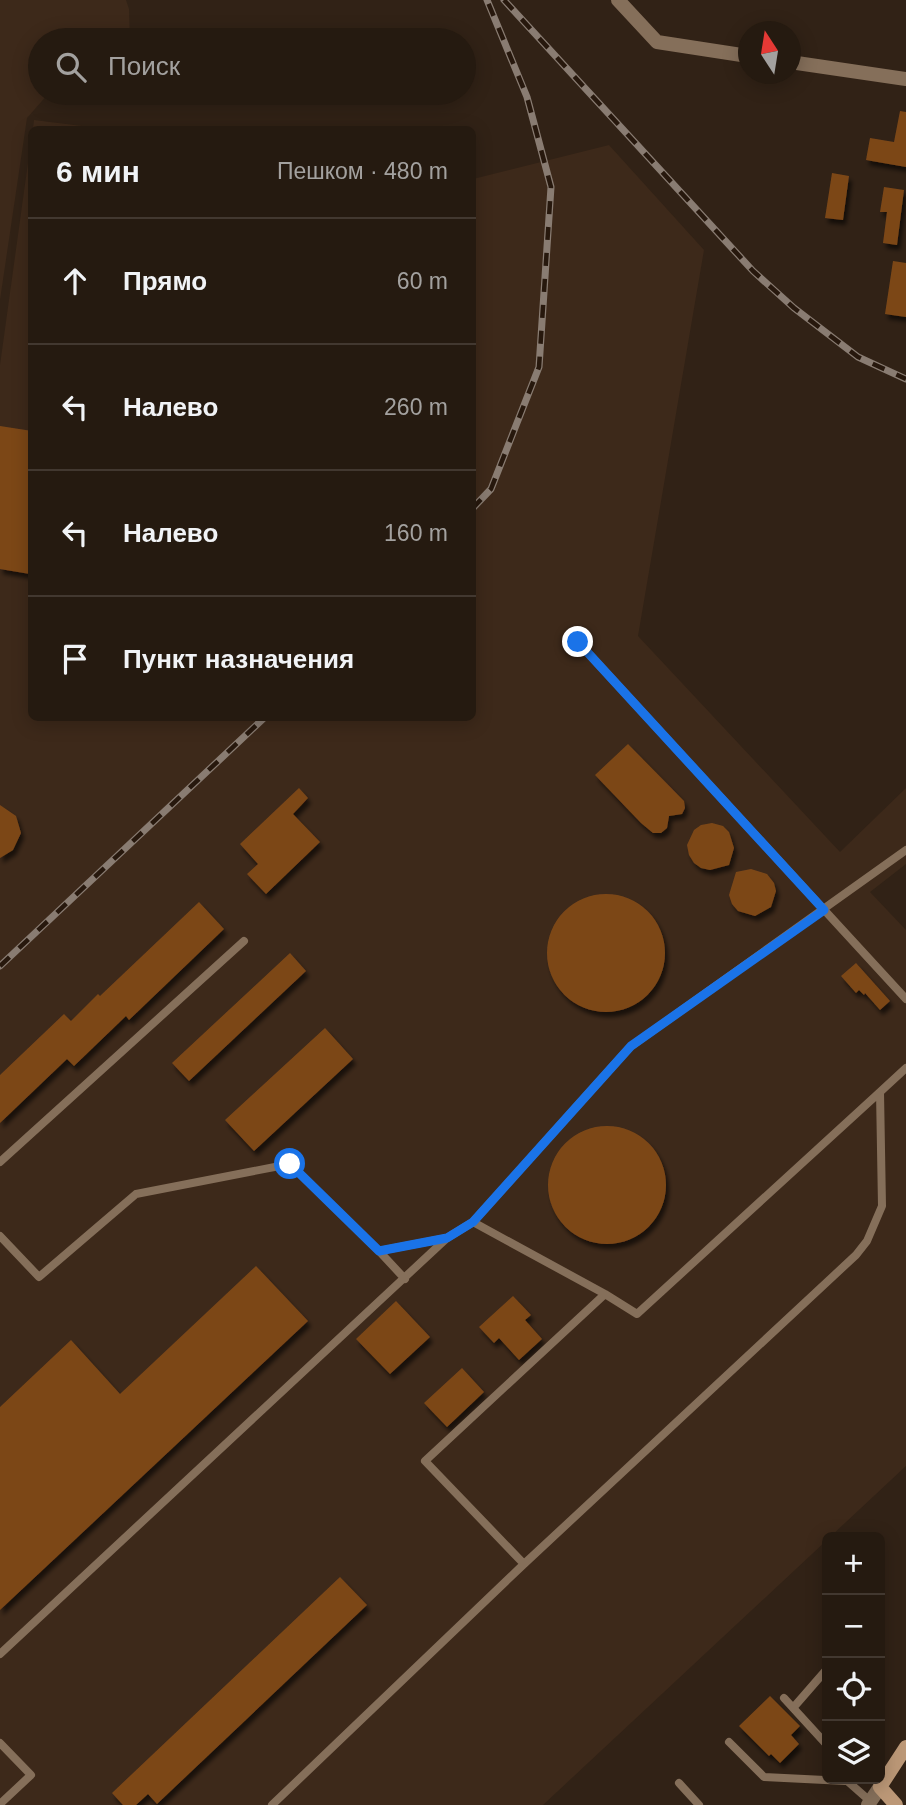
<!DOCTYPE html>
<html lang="ru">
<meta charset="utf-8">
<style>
:root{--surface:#251a10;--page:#2d2319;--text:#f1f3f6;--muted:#a3a19f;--line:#423830}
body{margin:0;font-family:Arial,sans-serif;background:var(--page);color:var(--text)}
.controls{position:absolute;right:21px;bottom:21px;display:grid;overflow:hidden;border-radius:10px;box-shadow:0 4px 18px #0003}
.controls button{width:63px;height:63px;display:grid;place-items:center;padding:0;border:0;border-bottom:2px solid var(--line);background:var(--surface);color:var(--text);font:35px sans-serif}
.compass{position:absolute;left:738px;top:21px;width:63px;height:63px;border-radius:50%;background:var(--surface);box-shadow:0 4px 18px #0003;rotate:348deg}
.stop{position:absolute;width:21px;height:21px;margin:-16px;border:5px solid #1a73e8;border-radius:50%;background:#fff}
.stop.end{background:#1a73e8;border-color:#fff;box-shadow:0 2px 7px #0008}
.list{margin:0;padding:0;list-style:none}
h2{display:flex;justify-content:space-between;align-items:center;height:91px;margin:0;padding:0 28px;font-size:30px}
h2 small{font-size:23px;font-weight:400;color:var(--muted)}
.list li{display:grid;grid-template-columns:46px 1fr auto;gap:21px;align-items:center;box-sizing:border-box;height:126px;padding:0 28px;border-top:2px solid var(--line)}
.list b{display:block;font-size:26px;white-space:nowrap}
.list em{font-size:23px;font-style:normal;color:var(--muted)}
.icon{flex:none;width:38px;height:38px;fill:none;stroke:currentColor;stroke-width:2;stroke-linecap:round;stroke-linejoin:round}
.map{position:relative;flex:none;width:906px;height:1805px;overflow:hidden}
.search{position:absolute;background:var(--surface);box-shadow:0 4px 18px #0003;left:28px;top:28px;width:448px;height:77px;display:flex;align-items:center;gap:18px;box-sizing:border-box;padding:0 24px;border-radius:38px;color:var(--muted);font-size:26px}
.panel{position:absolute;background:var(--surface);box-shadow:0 4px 18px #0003;left:28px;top:126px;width:448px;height:595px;border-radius:10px}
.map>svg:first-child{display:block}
</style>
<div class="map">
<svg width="906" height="1805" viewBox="0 0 906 1805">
<defs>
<filter id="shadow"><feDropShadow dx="3" dy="5" stdDeviation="2" flood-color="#0009"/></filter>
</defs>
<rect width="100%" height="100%" fill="#312216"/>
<path fill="#3d291a" d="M0 0H126L129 9 130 40H40V93H49L27 118 0 300Z
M34 120 106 129H33Z
M31 141 32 718H472L473 179 609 145 704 250 638 636 840 852 906 788V864L870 892 906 930V1466L830 1537H827V1540L543 1805H0V365Z"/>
<path fill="#7c4719" filter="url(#shadow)" d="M900 111 906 112V167L866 160 870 138 894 142Z
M832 173 849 176 843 220 825 218Z
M884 187 904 190 897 245 883 243 887 212H880Z
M893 261 906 263V317L885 314Z
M0 426 32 431 30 574 0 569Z
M628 744 684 801 685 808 682 814 669 816 667 828 661 833H653L641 823 595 775Z
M299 788 308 798 293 814 320 842 266 894 247 874 258 864 240 844Z
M0 805 16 816 21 833 13 850 0 858Z
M712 823 723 826 729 832 734 848 729 865 710 870 701 868 694 863 689 855 687 845 694 830 701 825Z
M751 869 767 874 774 883 776 891 771 907 755 916 738 911 732 904 729 895 736 872Z
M547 953a59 59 0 1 1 118 0a59 59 0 1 1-118 0Z
M199 902 224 929 129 1020 126 1016 74 1066 67 1059 0 1123V1075L64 1014 71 1021 98 994 100 996Z
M290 953 306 971 189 1081 172 1063Z
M856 963 890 1001 880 1010 865 993 864 995 859 990 856 993 841 976Z
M325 1028 353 1059 254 1151 225 1120Z
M548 1185a59 59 0 1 1 118 0a59 59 0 1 1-118 0Z
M256 1266 308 1321 0 1610V1407L71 1340 120 1394Z
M513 1296 531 1315 525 1320 542 1339 519 1360 499 1338 494 1343 479 1327Z
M396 1301 430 1337 390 1374 356 1339Z
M462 1368 484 1392 447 1427 424 1403Z
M340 1577 367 1605 157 1804 148 1794 136 1805H123L112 1793Z
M770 1696 800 1726 791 1735 799 1744 780 1763 771 1754 769 1756 739 1726Z"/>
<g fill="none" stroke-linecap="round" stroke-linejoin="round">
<path stroke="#856f5a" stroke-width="8" d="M578 642 906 999
M880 1092 637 1314 605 1294 473 1222 630 1047 906 850
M0 1162 244 941
M0 1236 39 1277 136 1194 290 1164 379 1251 447 1238 473 1222
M379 1251 405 1279
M524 1564 425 1461 605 1294
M0 1654 447 1238
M784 1698 827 1745
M793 1708 827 1669
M729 1742 764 1777 845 1781
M0 1743 31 1775 0 1804
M845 1779 870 1801
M679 1783 699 1805
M272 1805 524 1564 856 1255 867 1241 882 1206 880 1092 906 1068"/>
<path stroke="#856f5a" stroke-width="14" d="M618 0 657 42 748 56
M790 62 906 79
M868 1805 880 1787"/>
<path stroke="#bc9877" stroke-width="14" d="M896 1805 880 1787 906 1747"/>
<defs>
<path id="rail" d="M504 0 753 271 794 308 858 357 906 379
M472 509 491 489 539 367 551 187 527 97 487 0
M0 966 264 718"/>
</defs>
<use href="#rail" stroke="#897c72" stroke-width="7"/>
<use href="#rail" stroke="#27180d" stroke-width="4.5" stroke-dasharray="13" stroke-linecap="butt"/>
</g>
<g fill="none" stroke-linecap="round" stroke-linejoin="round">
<path stroke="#1a73e8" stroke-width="9" d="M290 1164 379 1251 447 1238 473 1222 631 1046 824 910 578 642"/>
</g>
</svg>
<div class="controls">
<button>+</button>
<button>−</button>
<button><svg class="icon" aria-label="locate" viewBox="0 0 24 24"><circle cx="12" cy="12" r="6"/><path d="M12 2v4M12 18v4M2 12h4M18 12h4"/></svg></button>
<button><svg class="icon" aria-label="layers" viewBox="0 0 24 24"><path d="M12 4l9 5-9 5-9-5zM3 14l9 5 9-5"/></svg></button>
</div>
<svg class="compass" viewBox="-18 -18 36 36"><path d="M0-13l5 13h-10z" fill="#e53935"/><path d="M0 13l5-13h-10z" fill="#a3a19f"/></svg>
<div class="stop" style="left:290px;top:1164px"></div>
<div class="stop end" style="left:578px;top:642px"></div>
<div class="search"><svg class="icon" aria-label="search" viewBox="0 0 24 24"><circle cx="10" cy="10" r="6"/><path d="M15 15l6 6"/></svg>Поиск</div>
<section class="panel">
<h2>6 мин<small>Пешком · 480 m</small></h2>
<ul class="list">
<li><svg class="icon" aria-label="ahead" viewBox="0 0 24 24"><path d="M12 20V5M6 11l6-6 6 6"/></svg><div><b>Прямо</b></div><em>60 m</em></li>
<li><svg class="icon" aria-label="left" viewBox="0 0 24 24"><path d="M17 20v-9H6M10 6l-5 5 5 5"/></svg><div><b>Налево</b></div><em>260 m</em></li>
<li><svg class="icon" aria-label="left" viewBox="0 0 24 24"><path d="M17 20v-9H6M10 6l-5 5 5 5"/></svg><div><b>Налево</b></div><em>160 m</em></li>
<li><svg class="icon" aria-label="arrive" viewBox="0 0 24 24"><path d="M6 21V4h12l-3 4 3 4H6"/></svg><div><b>Пункт назначения</b></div></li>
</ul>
</section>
</div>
